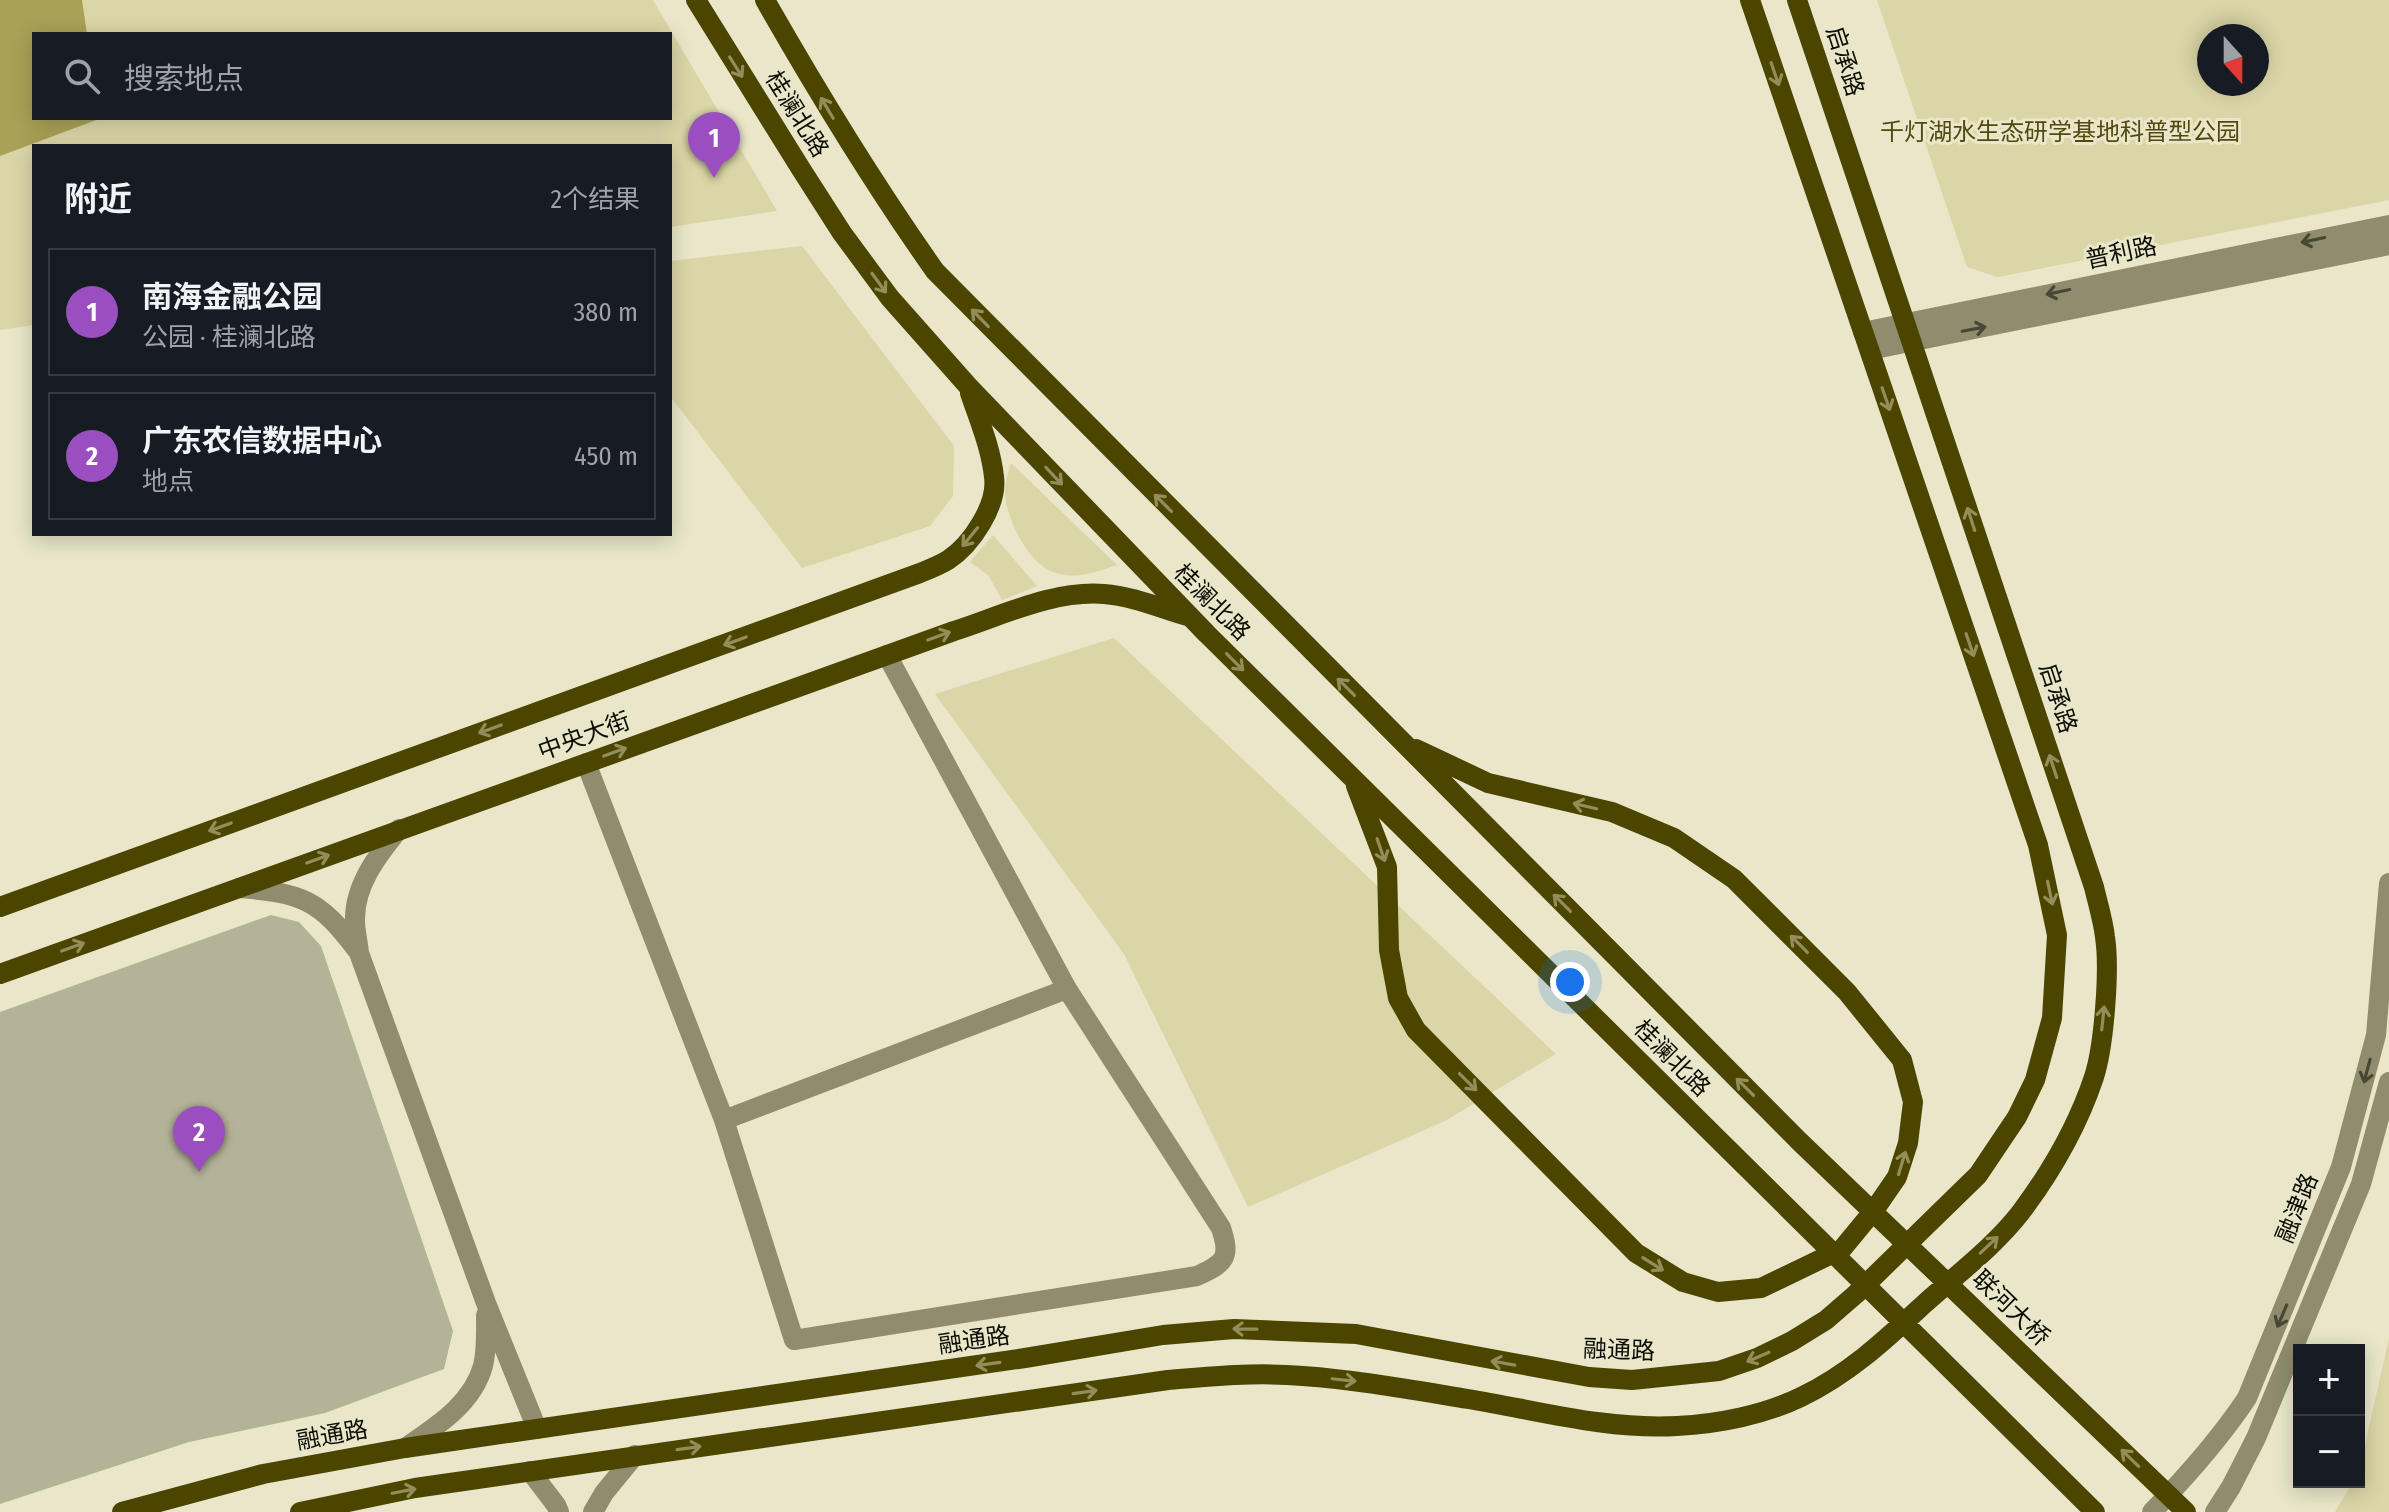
<!DOCTYPE html>
<html lang="zh">
<meta charset="utf-8">
<style>
:root{--surface:#171b24;--page:#20242c;--text:#f1f3f6;--muted:#9ea1a6;--line:#363941;--accent:#9b4ebf}
body{margin:0;font-family:"Fira Sans Condensed","Noto Sans SC",sans-serif;background:var(--page);color:var(--text)}
.controls{position:absolute;right:24px;bottom:24px;display:grid;overflow:hidden;border-radius:0px;box-shadow:0 4px 20px #0003}
.controls button{width:72px;height:72px;display:grid;place-items:center;padding:0;border:0;border-bottom:2px solid var(--line);background:var(--surface);color:var(--text);font:40px sans-serif}
.compass{position:absolute;left:2197px;top:24px;width:72px;height:72px;border-radius:50%;background:var(--surface);box-shadow:0 4px 20px #0003;rotate:159deg}
.you{position:absolute;left:1570px;top:982px;width:28px;height:28px;margin:-20px;border:6px solid #fff;border-radius:50%;background:#1a73e8;box-shadow:0 0 0 12px #1a73e833}
.badge{display:grid;place-items:center;width:52px;height:52px;border-radius:50%;background:var(--accent);color:#fff;font-size:26px;font-weight:700}
.pin{position:absolute;translate:-50% -66px;filter:drop-shadow(0 2px 4px #0008)}
.pin::after{content:'';position:absolute;top:42px;width:28px;height:24px;background:inherit;clip-path:polygon(0 0,100% 0,50% 100%)}
.list{margin:0;padding:0;list-style:none}
h2{display:flex;justify-content:space-between;align-items:center;height:104px;margin:0;padding:0 32px;font-size:34px}
h2 small{font-size:26px;font-weight:400;color:var(--muted)}
.list li{display:grid;grid-template-columns:52px 1fr auto;gap:24px;align-items:center;box-sizing:border-box;height:128px;margin:0 16px 16px;padding:0 16px;border:2px solid var(--line);border-radius:0px}
.list b{display:block;font-size:30px;white-space:nowrap}
.list p{margin:0;font-size:26px;white-space:nowrap;color:var(--muted)}
.list em{font-size:26px;font-style:normal;color:var(--muted)}
.icon{flex:none;width:44px;height:44px;fill:none;stroke:currentColor;stroke-width:2;stroke-linecap:round;stroke-linejoin:round}
.map{position:relative;flex:none;width:2389px;height:1512px;overflow:hidden}
.search{position:absolute;background:var(--surface);box-shadow:0 4px 20px #0003;left:32px;top:32px;width:640px;height:88px;display:flex;align-items:center;gap:20px;box-sizing:border-box;padding:0 28px;border-radius:0px;color:var(--muted);font-size:30px}
.panel{position:absolute;background:var(--surface);box-shadow:0 4px 20px #0003;left:32px;top:144px;width:640px;height:392px;border-radius:0px}
.map>svg:first-child{display:block}
</style>
<div class="map">
<svg width="2389" height="1512" viewBox="0 0 2389 1512">
<rect width="100%" height="100%" fill="#e9e6c9"/>
<path fill="#dad6a7" fill-rule="evenodd" d="M0 0H653L777 211 670 227V146H34V325L0 330ZM34 34H670V118H34Z
M1877 0H2389V200L1998 277 1967 267ZM2257 36V84H2209V36Z
M802 246 954 446 953 496 930 526 802 568 670 396V261Z
M1011 463 1117 565C1096 572 1073 581 1051 571 1028 562 1006 518 1005 494 1005 483 1008 473 1011 463Z
M993 535 1037 586 1002 600 989 576 970 562Z
M1114 638 1556 1054 1445 1121 1248 1207 1124 954 935 694Z
M2389 1338V1512H2335L2353 1482H2359V1471Z"/>
<path fill="#a9a156" d="M0 0H82L87 34H34V118L99 119 0 156Z"/>
<path fill="#b5b397" d="M271 915 299 922 321 946 453 1331 444 1369 325 1413 189 1442 0 1504V1012Z"/>
<g fill="none" stroke-linecap="round" stroke-linejoin="round">
<path stroke="#908d6e" stroke-width="20" d="M1863 332 2389 225
M1870 350 2389 245
M586 763 724 1120 1067 989 887 655
M399 829C378 855 354 885 355 921 355 931 358 942 359 953L486 1303 537 1429
M239 888C301 893 319 899 357 950
M724 1120 794 1340 1197 1276C1225 1263 1231 1258 1221 1228L1067 989
M405 1448C435 1427 472 1405 483 1366 487 1350 486 1332 486 1315
M530 1471 556 1505 559 1512
M593 1512 604 1493 635 1455
M2152 1512C2187 1476 2219 1440 2247 1398L2341 1167 2376 1035 2389 883
M2215 1512 2231 1487 2256 1438 2361 1184 2389 1082"/>
<path stroke="#4c4500" stroke-width="20" d="M696 0 801 169 842 233 890 298 968 386 1207 634 2095 1512
M765 0C818 93 873 183 935 271L1800 1142 2186 1512
M1356 786 1387 867 1389 950 1398 998 1416 1030 1636 1253 1683 1282 1718 1292 1761 1288 1842 1249 1875 1209 1897 1177 1908 1143 1913 1102 1902 1060 1847 992 1734 879 1674 838 1612 812 1488 783 1416 749
M0 907 920 573C930 569 940 565 948 560 971 545 998 505 994 477 991 448 979 420 970 393
M0 974 954 631C1001 616 1053 590 1104 594 1132 596 1160 608 1187 616
M122 1512 263 1474 405 1448 1025 1358 1163 1335 1234 1329 1356 1334 1589 1377 1632 1380 1719 1371 1757 1358 1792 1341 1826 1320 1856 1294 1978 1175 2017 1117 2035 1080 2052 1018 2057 935 2038 845 1750 0
M300 1512 415 1488 1168 1380C1213 1376 1258 1372 1303 1376 1358 1380 1413 1390 1468 1399 1536 1410 1606 1430 1677 1426 1718 1424 1764 1415 1801 1397 1849 1374 1885 1340 1923 1305 1956 1275 1994 1247 2021 1212 2051 1172 2078 1125 2094 1077 2104 1046 2110 970 2105 937 2103 920 2098 904 2094 887L1797 0"/>
</g>
<defs><path id="oneway-shaft" d="M-6 0H5M1.5-3L5.5 0L1.5 3" fill="none" stroke-width="1.6" stroke-linecap="round" stroke-linejoin="round" transform="scale(2)"/></defs>
<g stroke="#938d5a">
<use href="#oneway-shaft" transform="translate(736 67) rotate(58)"/>
<use href="#oneway-shaft" transform="translate(1775 74) rotate(71)"/>
<use href="#oneway-shaft" transform="translate(827 108) rotate(-121)"/>
<use href="#oneway-shaft" transform="translate(879 283) rotate(54)"/>
<use href="#oneway-shaft" transform="translate(980 318) rotate(-134)"/>
<use href="#oneway-shaft" transform="translate(1886 399) rotate(71)"/>
<use href="#oneway-shaft" transform="translate(1054 476) rotate(47)"/>
<use href="#oneway-shaft" transform="translate(1163 503) rotate(-135)"/>
<use href="#oneway-shaft" transform="translate(1971 519) rotate(-108)"/>
<use href="#oneway-shaft" transform="translate(970 537) rotate(129)"/>
<use href="#oneway-shaft" transform="translate(939 636) rotate(-20)"/>
<use href="#oneway-shaft" transform="translate(735 641) rotate(160)"/>
<use href="#oneway-shaft" transform="translate(1970 645) rotate(71)"/>
<use href="#oneway-shaft" transform="translate(1235 662) rotate(45)"/>
<use href="#oneway-shaft" transform="translate(1346 687) rotate(-135)"/>
<use href="#oneway-shaft" transform="translate(490 729) rotate(160)"/>
<use href="#oneway-shaft" transform="translate(615 752) rotate(-20)"/>
<use href="#oneway-shaft" transform="translate(2053 766) rotate(-108)"/>
<use href="#oneway-shaft" transform="translate(1585 806) rotate(-167)"/>
<use href="#oneway-shaft" transform="translate(220 827) rotate(160)"/>
<use href="#oneway-shaft" transform="translate(1381 850) rotate(71)"/>
<use href="#oneway-shaft" transform="translate(318 859) rotate(-20)"/>
<use href="#oneway-shaft" transform="translate(2050 893) rotate(78)"/>
<use href="#oneway-shaft" transform="translate(1562 903) rotate(-135)"/>
<use href="#oneway-shaft" transform="translate(1799 944) rotate(-135)"/>
<use href="#oneway-shaft" transform="translate(73 947) rotate(-20)"/>
<use href="#oneway-shaft" transform="translate(2103 1018) rotate(-84)"/>
<use href="#oneway-shaft" transform="translate(1468 1082) rotate(45)"/>
<use href="#oneway-shaft" transform="translate(1745 1087) rotate(-135)"/>
<use href="#oneway-shaft" transform="translate(1902 1163) rotate(-73)"/>
<use href="#oneway-shaft" transform="translate(1989 1245) rotate(-43)"/>
<use href="#oneway-shaft" transform="translate(1653 1264) rotate(32)"/>
<use href="#oneway-shaft" transform="translate(1245 1329) rotate(-179)"/>
<use href="#oneway-shaft" transform="translate(1758 1357) rotate(157)"/>
<use href="#oneway-shaft" transform="translate(1503 1363) rotate(-170)"/>
<use href="#oneway-shaft" transform="translate(988 1364) rotate(172)"/>
<use href="#oneway-shaft" transform="translate(1344 1380) rotate(6)"/>
<use href="#oneway-shaft" transform="translate(1085 1392) rotate(-8)"/>
<use href="#oneway-shaft" transform="translate(689 1448) rotate(-8)"/>
<use href="#oneway-shaft" transform="translate(2130 1458) rotate(-136)"/>
<use href="#oneway-shaft" transform="translate(404 1491) rotate(-11)"/>
</g>
<g stroke="#484734">
<use href="#oneway-shaft" transform="translate(2313 240) rotate(168)"/>
<use href="#oneway-shaft" transform="translate(2058 292) rotate(168)"/>
<use href="#oneway-shaft" transform="translate(1974 329) rotate(-11)"/>
<use href="#oneway-shaft" transform="translate(2367 1071) rotate(105)"/>
<use href="#oneway-shaft" transform="translate(2282 1316) rotate(113)"/>
</g>
<g text-anchor="middle" dominant-baseline="central" stroke-width="6" stroke-linejoin="round" paint-order="stroke">
<g font-size="24" fill="#0e0d04" stroke="#e9e6c9">
<text transform="translate(1845 61) rotate(72)">启承路</text>
<text transform="translate(797 114) rotate(58)">桂澜北路</text>
<text transform="translate(2121 253) rotate(-12)">普利路</text>
<text transform="translate(1212 602) rotate(45)">桂澜北路</text>
<text transform="translate(2058 698) rotate(72)">启承路</text>
<text transform="translate(584 736) rotate(-20)">中央大街</text>
<text transform="translate(1672 1058) rotate(45)">桂澜北路</text>
<text transform="translate(2297 1208) rotate(-68)">融津路</text>
<text transform="translate(2011 1308) rotate(44)">联河大桥</text>
<text transform="translate(974 1340) rotate(-8)">融通路</text>
<text transform="translate(1619 1350) rotate(2)">融通路</text>
<text transform="translate(332 1435) rotate(-10)">融通路</text>
</g>
<g font-size="24" fill="#504a0f" stroke="#e9e6c9">
<text x="2060" y="132">千灯湖水生态研学基地科普型公园</text>
</g>
</g>
</svg>
<div class="controls">
<button>+</button>
<button>−</button>
</div>
<svg class="compass" viewBox="-18 -18 36 36"><path d="M0-13l5 13h-10z" fill="#e53935"/><path d="M0 13l5-13h-10z" fill="#9ea1a6"/></svg>
<div class="you"></div>
<div class="pin badge" style="left:714px;top:178px">1</div>
<div class="pin badge" style="left:199px;top:1172px">2</div>
<div class="search"><svg class="icon" aria-label="search" viewBox="0 0 24 24"><circle cx="10" cy="10" r="6"/><path d="M15 15l6 6"/></svg>搜索地点</div>
<section class="panel">
<h2>附近<small>2个结果</small></h2>
<ul class="list">
<li><span class="badge">1</span><div><b>南海金融公园</b><p>公园 · 桂澜北路</p></div><em>380 m</em></li>
<li><span class="badge">2</span><div><b>广东农信数据中心</b><p>地点</p></div><em>450 m</em></li>
</ul>
</section>
</div>
